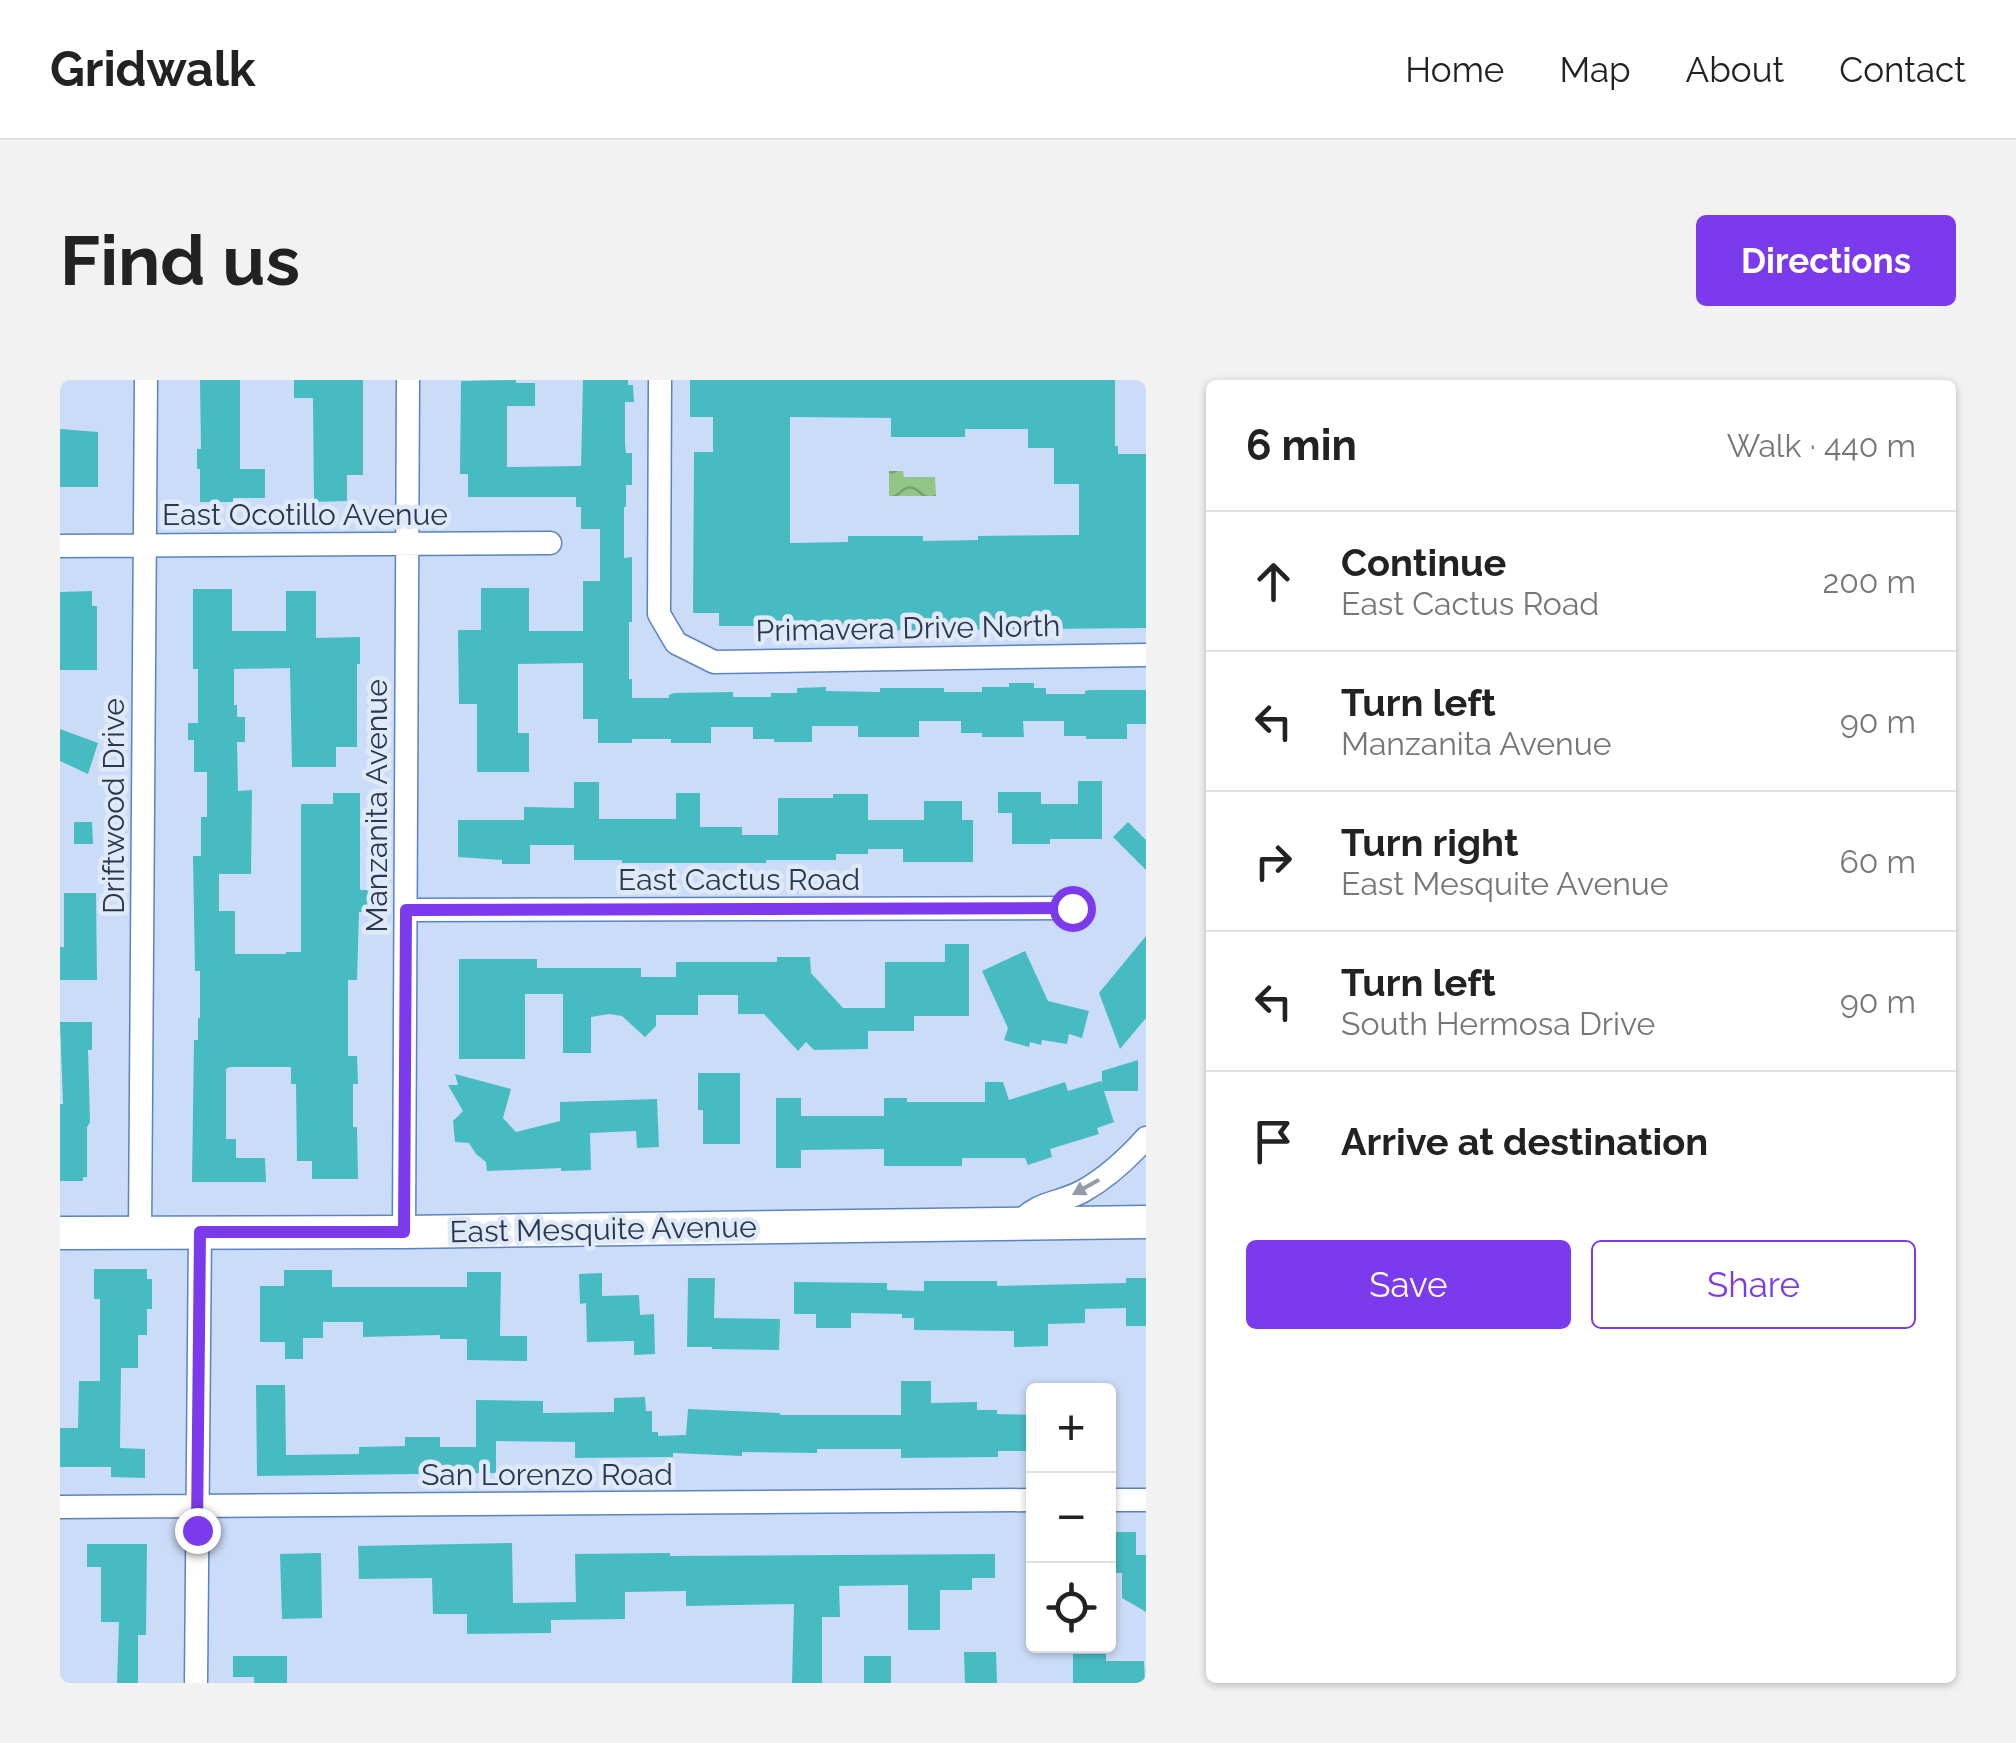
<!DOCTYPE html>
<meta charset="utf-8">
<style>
:root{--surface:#fff;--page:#f2f2f2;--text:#222;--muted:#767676;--line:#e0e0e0;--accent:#7c3aed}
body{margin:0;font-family:Raleway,sans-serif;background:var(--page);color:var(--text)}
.controls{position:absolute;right:30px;bottom:30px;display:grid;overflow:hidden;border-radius:10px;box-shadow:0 2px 8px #0004}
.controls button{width:90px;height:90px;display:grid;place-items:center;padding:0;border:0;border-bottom:2px solid var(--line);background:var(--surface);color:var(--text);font:50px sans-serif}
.stop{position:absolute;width:30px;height:30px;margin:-22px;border:8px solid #7c3aed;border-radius:50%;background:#fff}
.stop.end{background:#7c3aed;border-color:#fff;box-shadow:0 2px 10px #0008}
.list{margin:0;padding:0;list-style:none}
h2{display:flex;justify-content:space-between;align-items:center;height:130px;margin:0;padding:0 40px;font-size:42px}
h2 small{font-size:32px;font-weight:400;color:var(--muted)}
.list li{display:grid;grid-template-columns:65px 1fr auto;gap:30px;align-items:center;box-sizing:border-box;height:140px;padding:0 40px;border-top:2px solid var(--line)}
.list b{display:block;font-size:38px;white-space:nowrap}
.list p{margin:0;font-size:32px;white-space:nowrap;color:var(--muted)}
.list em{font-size:32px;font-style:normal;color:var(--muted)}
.actions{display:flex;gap:20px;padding:30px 40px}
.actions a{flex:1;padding:22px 0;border:2px solid var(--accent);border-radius:10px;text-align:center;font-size:35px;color:var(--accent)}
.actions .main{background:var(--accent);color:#fff}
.icon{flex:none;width:55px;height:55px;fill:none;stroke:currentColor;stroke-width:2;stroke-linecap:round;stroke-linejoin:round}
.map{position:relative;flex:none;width:1086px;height:1303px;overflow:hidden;border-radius:10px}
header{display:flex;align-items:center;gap:60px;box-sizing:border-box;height:140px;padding:0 50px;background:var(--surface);border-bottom:2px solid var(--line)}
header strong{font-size:48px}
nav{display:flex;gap:55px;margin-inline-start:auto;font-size:35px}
.intro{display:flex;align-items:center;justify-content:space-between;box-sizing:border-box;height:240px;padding:0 60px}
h1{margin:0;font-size:70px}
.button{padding:25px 45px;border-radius:10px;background:var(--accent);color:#fff;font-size:35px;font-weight:700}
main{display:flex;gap:60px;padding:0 60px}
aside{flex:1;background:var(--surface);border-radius:10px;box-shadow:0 2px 8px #0004}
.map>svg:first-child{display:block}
</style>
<header>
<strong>Gridwalk</strong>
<nav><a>Home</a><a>Map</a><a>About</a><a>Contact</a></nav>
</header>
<div class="intro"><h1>Find us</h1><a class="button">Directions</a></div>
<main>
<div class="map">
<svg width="1086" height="1303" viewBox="0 0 1086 1303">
<defs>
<pattern id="water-waves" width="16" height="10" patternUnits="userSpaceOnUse" patternTransform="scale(2.5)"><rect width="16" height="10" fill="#92c586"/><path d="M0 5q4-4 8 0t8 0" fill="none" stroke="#77a170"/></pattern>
</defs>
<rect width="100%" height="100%" fill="#cbdcf8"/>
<path fill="url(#water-waves)" d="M829 91H843L844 97H875L876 116H829Z"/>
<path fill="#46bbc1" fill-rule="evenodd" d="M140 0H180V89H205V118H173V122H140V89H137V69H141Z
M234 0H303V95H287V121L254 122 253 18H234Z
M456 0V3H475V26H447V87L521 86 523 0H568V5H573L574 22H565V64L566 73H572V105H566V127H564V178L572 177V242H569V299H572V318H609V315L614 313 673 312V317H711V313H737V308L766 307V311L820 312V308H884V312H922V307H949V303H974V308H986V314H1025V311L1030 310H1086V344H1067V359H1026V356H1004V341H963L964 357H922V353H901V341H859V357H798V346H752V362H714V359H693V347H651V363H611V359H572V363H538V339H523V283L458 284V353H469V392H417V324H399L398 250H421V208H469V251H523V201H540V149H521V127H516V117H408V94H400L401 1Z
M630 0H1055V66H1058V74H1086V248L751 251V246H659V233H633L634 72H653V37H630ZM730 37 831 38V57H905V49H968V68H994V104H1019V155L918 156V160L863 161V156H788V162L730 163Z
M0 49 38 52V107H0Z
M133 209H172V251H226V211H256V258L300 257V284H297V367H276V387H232L230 288 174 289V325H177V337H185V362H177L178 411 192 410 191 494H159V531H175V574H226V572H241V424H273V413H300V510H319V532H299L297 600H288V676H297L298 704H293V747H297L298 799H252V781H237L236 704H231V687H170L166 689V759H176V778H205L206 802H132L134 660H138V638H140V591H135L133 476H141V437H147V392H134V360H128V343H138V289H133Z
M32 211V226H37V290H0V212Z
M0 349 38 363 28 394 0 381Z
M1018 401H1042V459H990V464H952V433H938V412H981V424H1018Z
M514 402H539V439H616V413H640V447H682V455H718V418H773V414H808V440H864V421H902V440H913V482H843V469H808V474H776V480H706V483H562V480H514V465H470V484H442V480L398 477V440H464V427L514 428Z
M14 442H32L33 464H14Z
M1068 442 1086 460V490L1053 457Z
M4 513H36L37 600H0V567H4Z
M1086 556V638L1060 669 1039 613Z
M885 564H909V636H854V651H808V669L754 670 746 662 738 671 704 634H678V615H638V635H596V646L585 657 562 636 549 634 531 637V673H503V614H465V679H399V579H477V588H581V597H616V582H717V577H750L751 593 783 628H825V582H885Z
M965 571 988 621 1029 631 1022 658 1009 654 1007 664 982 660 981 665 970 662 969 667 944 660 948 648 922 591Z
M0 642H32V670H28L30 742 27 747V797H23V801H0V724H3Z
M1078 680V711H1044L1054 742 1037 748 1039 754 990 769 992 777 968 785 965 778H902V786H824V769L741 770V788H716V718H741V736H824V718H847V722H925V702H943L949 720 1005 702 1008 711 1041 701 1042 704V691Z
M638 693H680V764H643V730H638Z
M395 694 451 709 443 738 456 752 500 741V722L597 719 599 767 577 768 576 751 530 753 531 790 501 791V788L427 791 426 782 416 774 409 763 395 762 393 741 403 731 388 705H398Z
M34 889H87V899H92V929H87V955H78V988H61L60 1068 85 1069V1098L51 1097V1087H0V1048H18L19 1001H40V919H34Z
M224 890H272V907H407V892H441L440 956H467V981L407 980V959H380V955L303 957V942H263V958H243V979H225V962H200V906H224Z
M542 893V916L579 915 580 935 594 934 595 974 574 975V961L527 962 526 923 520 924 519 894Z
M628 898H655L654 938 720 939 719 970 652 969V967H627Z
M1066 898H1086V946H1066V928L1025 929V943L988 944V966L954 967V951L854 950V938H842V934L791 933V948H756V934H734V902L827 903V910L864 911V901H937V906L1066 903Z
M841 1001H871V1023L917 1022V1030H937V1034L974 1035V1071H938V1077L841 1078V1069H757V1073L682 1072V1076L613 1073V1077L515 1078V1062L436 1061V1093L197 1096 196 1005H225L226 1075 299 1074V1067L345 1066V1057H380V1067H416V1020L483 1021V1033L554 1032V1018L585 1017 586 1031H592V1052H598V1056L626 1055 628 1029 720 1033V1035H841Z
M1056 1152H1076V1175H1086V1232L1062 1218V1193H1056Z
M452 1163 453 1223 516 1222 515 1174 610 1173V1176L935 1174V1198H912V1210H880V1250H848V1205L779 1206 780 1237H762V1303H732L734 1224 626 1226V1211L565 1212V1239L491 1240V1253L407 1254V1234H373L372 1198 299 1199 298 1166Z
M27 1164H87L86 1255H78V1303H57L59 1242H41V1187H27Z
M261 1173 262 1238 222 1239 220 1174Z
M904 1272H936L937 1303H905Z
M1013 1274H1046V1281H1084L1085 1303H1013Z
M173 1276H227V1303H194V1297H173Z
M804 1276H831V1303H804Z"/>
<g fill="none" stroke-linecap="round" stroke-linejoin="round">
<defs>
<path id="street" d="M600 0 599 234 616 263 654 282 1086 275
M0 166 490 163
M346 530 1012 528
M959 843C978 821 1000 824 1023 811 1048 797 1068 778 1086 758
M344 852 348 0
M80 853 86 0
M1048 1120H1086
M0 1127 974 1120
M136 1303 140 852"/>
<path id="secondary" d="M0 853 344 852 1086 842"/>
</defs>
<use href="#street" stroke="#5b82c1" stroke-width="25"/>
<use href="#secondary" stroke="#5b82c1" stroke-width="35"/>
<use href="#street" stroke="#fff" stroke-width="22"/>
<use href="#secondary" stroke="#fff" stroke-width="32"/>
</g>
<defs><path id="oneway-solid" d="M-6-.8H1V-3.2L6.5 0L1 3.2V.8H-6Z" transform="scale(2.5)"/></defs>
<use fill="#949ca9" href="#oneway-solid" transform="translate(1026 807) rotate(151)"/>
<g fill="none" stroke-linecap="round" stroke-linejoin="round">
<path stroke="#7c3aed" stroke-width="12" d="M137 1150 140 852H344L346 530 1012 528"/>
</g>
<g text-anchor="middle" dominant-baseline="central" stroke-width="9" stroke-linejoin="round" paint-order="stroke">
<g font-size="30" fill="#283853" stroke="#e0e9f7">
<text x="245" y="134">East Ocotillo Avenue</text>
<text transform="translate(848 248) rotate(-1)">Primavera Drive North</text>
<text transform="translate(53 426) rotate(-90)">Driftwood Drive</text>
<text transform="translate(316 426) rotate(-90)">Manzanita Avenue</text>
<text x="679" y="499">East Cactus Road</text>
<text transform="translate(543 849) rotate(-1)">East Mesquite Avenue</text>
<text x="487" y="1094">San Lorenzo Road</text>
</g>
</g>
</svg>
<div class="controls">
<button>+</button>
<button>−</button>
<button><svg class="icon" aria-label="locate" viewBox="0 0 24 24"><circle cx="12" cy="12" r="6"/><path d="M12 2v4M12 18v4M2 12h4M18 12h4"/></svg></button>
</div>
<div class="stop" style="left:1012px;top:528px"></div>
<div class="stop end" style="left:137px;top:1150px"></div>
</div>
<aside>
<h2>6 min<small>Walk · 440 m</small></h2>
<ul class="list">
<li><svg class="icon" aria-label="ahead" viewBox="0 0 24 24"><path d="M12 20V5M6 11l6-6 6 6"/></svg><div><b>Continue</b><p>East Cactus Road</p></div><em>200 m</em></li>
<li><svg class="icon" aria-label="left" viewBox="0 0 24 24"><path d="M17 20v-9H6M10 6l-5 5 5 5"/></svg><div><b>Turn left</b><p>Manzanita Avenue</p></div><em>90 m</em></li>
<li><svg class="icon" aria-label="right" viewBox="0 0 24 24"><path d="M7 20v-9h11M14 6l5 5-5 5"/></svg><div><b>Turn right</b><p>East Mesquite Avenue</p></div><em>60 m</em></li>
<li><svg class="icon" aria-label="left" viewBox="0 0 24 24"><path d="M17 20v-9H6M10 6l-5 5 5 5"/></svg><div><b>Turn left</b><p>South Hermosa Drive</p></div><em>90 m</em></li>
<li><svg class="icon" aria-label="arrive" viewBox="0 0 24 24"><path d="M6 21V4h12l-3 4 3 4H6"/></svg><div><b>Arrive at destination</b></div></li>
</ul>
<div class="actions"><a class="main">Save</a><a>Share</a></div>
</aside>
</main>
